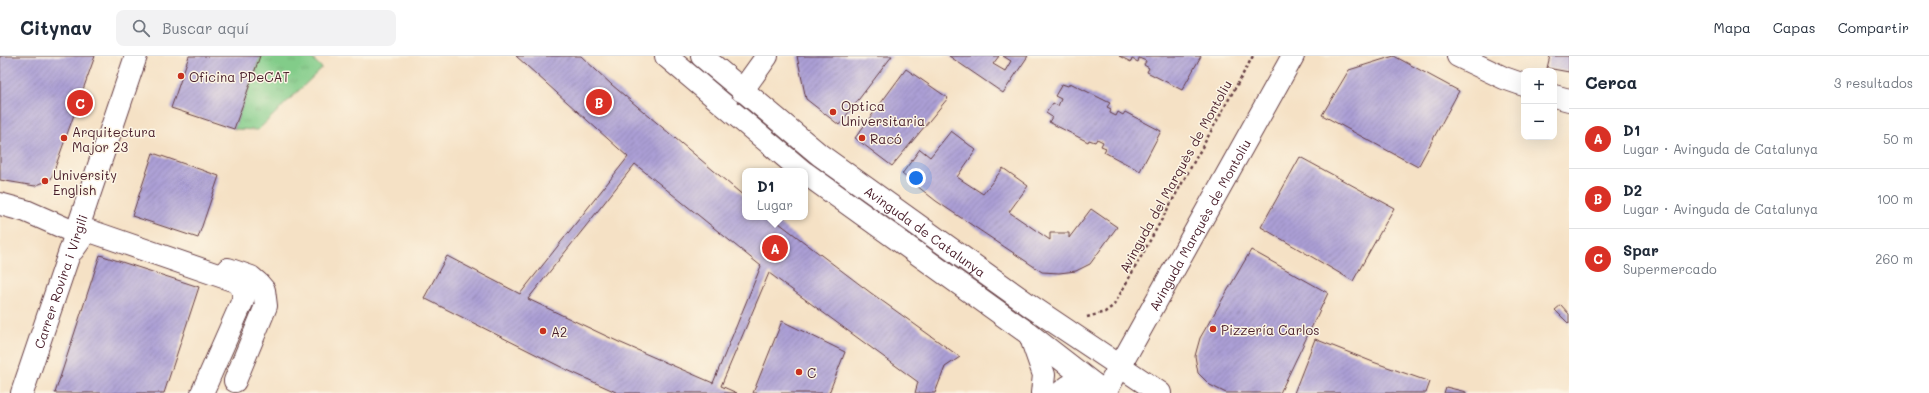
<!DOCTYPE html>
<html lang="es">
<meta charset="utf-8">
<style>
:root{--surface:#fff;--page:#f2f2f3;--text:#1f2937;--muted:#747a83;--line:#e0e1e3;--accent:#d93025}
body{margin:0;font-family:Mali,sans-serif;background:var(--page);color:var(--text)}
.controls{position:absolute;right:12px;top:12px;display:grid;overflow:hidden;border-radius:8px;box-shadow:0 4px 16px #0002}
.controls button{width:36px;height:36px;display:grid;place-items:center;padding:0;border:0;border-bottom:1px solid var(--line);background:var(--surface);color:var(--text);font:20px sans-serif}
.you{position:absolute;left:916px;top:122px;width:14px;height:14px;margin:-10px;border:3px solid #fff;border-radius:50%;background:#1a73e8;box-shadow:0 0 0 6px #1a73e833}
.badge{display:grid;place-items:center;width:26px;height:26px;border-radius:50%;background:var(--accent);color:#fff;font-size:13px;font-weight:700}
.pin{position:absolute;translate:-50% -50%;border:2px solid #fff;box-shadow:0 1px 4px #0006}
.popup{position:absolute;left:742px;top:112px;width:66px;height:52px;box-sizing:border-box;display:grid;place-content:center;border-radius:8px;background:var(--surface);filter:drop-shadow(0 1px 3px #0005);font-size:13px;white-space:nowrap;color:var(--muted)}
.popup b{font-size:15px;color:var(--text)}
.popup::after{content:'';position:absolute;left:50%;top:100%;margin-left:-8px;border:8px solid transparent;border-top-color:var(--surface)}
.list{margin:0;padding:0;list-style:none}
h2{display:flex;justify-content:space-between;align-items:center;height:52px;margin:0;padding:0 16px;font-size:17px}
h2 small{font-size:13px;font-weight:400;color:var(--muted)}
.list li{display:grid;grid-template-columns:26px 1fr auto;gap:12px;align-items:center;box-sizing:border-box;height:60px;padding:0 16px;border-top:1px solid var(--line)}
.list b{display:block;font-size:15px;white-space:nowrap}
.list p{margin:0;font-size:13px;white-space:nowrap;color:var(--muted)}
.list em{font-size:13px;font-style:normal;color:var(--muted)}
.icon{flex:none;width:22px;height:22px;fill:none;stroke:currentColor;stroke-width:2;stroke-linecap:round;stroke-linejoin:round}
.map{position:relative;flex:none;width:1569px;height:337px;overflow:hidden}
header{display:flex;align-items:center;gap:24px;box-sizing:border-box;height:56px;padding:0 20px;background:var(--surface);border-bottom:1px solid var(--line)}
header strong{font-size:19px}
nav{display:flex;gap:22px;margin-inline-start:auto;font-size:14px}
.search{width:280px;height:36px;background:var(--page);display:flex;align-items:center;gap:10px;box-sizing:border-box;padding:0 14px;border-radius:8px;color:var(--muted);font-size:15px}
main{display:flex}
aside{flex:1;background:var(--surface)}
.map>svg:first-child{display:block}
</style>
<header>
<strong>Citynav</strong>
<div class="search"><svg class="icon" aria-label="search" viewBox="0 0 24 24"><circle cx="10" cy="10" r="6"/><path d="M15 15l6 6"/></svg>Buscar aquí</div>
<nav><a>Mapa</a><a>Capas</a><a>Compartir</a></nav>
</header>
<main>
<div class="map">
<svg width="1569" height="337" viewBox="0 0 1569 337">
<defs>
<pattern id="park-tufts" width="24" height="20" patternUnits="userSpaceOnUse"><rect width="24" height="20" fill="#82cc89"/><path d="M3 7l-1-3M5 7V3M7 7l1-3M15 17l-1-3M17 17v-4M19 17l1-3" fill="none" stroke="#72af76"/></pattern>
<pattern id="building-hatch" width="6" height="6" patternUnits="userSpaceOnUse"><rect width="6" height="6" fill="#ab9fd5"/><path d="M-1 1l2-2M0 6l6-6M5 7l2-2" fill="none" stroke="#8d81ad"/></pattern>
</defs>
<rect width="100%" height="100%" fill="#fcf5e5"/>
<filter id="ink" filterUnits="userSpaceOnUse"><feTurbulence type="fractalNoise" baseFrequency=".025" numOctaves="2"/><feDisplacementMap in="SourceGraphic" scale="8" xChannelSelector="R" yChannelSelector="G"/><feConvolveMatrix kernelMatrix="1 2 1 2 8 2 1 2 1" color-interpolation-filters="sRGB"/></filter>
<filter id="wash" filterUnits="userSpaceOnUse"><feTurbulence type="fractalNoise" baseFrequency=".012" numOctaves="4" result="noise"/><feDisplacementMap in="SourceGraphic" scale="16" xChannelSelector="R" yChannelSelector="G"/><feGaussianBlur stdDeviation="0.9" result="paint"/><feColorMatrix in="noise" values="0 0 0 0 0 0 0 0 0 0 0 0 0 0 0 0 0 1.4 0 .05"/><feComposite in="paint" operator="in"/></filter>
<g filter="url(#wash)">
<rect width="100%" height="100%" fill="#f5e1c5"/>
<path fill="url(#park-tufts)" stroke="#66765a" d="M260 0H310L322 12 258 74 234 73Z"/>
<g id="blocks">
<path fill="url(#building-hatch)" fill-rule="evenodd" d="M0 0H95L51 123 35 130 0 124Z
M189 0H260L234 73 171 52Z
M516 0H581L612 29 745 141V161H771L871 237 960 301 945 311 935 337H915L918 326 769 217 721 330 737 337H618L565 313 424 242 447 200 520 238 628 101ZM635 108 761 210 713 327 621 287 528 243Z
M797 0H892L839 69 806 43Z
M949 0H999L993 8 1005 15 1011 5 1003 0H1028L1003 37Z
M1119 0H1201L1182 34 1147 16 1149 12 1144 9 1146 5 1139 2 1138 6 1132 3 1131 6Z
M1394 0 1459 35 1418 111 1322 59 1349 14Z
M1550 0H1569V16L1547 12Z
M906 13 948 42 892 110 855 82Z
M1070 27 1110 47 1107 51 1111 53 1110 57 1116 60 1118 56 1123 59 1125 56 1161 75 1140 115 1104 96 1106 92 1101 90 1103 86 1097 83 1095 86 1089 84 1088 86 1049 66 1052 61 1046 57 1053 47 1058 50 1061 43 1055 40 1062 28 1068 30Z
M951 75 976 94 957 121 983 138 1003 112 1028 130 1009 156 1050 184V177H1069V182L1091 153 1117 171 1090 208 1076 215 1059 217 1042 216 936 145 902 118 920 93 930 101Z
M153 97 219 120 198 182 132 160Z
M1300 101 1394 152 1353 225 1261 171Z
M1251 194 1328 237 1280 337H1226L1210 329 1198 317 1195 300 1200 282Z
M100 199 199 231 164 337H55Z
M1561 249 1569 258V268L1555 254Z
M782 265 845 296 829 337H753Z
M1315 283 1373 306 1430 326 1426 337H1294Z
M1446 331 1466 336V337H1444Z"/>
</g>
</g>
<g filter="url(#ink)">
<use href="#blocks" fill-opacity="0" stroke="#643c42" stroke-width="1"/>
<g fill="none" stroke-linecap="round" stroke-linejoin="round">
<defs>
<g id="minor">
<path d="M666 0 802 115"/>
<path id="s1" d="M702 0 820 99 1032 251 1160 337"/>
<path d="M1458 0 1504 22 1524 29"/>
<path d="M742 35 767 0"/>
<path d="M1554 40 1569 44"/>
<path d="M805 117 1029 278 1105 337"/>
<path d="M0 148 26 155 76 177"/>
<path d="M73 194 86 176 90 175 235 225C242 230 244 235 243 244L202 337"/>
<path d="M228 213 251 221 258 227 264 234 266 250 235 325"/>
<path d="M1030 279 1044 319 1042 337"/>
<path id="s2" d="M22 337 136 0"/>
<path d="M1060 337 1069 330 1093 328"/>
<path id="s3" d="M1105 337 1293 0"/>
</g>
</defs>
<use href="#minor" stroke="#643c42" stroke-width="24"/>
<path stroke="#643c42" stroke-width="2.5" stroke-dasharray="3 3" stroke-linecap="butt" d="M1087 261 1105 256 1114 249 1253 0"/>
<use href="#minor" stroke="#fff" stroke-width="22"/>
</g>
</g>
<g fill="#c8321e" stroke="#fcf5e5" stroke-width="1.5">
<circle cx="181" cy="20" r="4"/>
<circle cx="833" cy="56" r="4"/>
<circle cx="64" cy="82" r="4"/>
<circle cx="862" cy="82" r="4"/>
<circle cx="45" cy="125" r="4"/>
<circle cx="1213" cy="273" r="4"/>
<circle cx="543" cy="275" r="4"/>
<circle cx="799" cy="316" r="4"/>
</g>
<g text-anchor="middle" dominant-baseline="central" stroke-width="3" stroke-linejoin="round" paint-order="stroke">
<g font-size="13" fill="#4a1f2b" stroke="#fcf5e5" text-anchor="start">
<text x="189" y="20">Oficina PDeCAT</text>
<text x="841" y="49">Optica<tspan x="841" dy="15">Universitaria</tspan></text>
<text x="72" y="75">Arquitectura<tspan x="72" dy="15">Major 23</tspan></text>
<text x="870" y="82">Racó</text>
<text x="53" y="118">University<tspan x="53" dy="15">English</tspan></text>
<text x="1221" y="273">Pizzería Carlos</text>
<text x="551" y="275">A2</text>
<text x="807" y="316">C</text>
</g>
<g font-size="13" fill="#4a1f2b" stroke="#fcf5e5">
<text transform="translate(1175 120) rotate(-61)">Avinguda del Marquès de Montoliu</text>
<text stroke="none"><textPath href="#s3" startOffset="193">Avinguda Marquès de Montoliu</textPath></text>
<text stroke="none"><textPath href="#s1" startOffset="284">Avinguda de Catalunya</textPath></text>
<text stroke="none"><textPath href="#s2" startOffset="118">Carrer Rovira i Virgili</textPath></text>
</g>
</g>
</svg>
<div class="controls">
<button>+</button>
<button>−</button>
</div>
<div class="you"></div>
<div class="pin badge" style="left:775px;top:192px">A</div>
<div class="popup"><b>D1</b>Lugar</div>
<div class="pin badge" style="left:599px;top:46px">B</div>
<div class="pin badge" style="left:80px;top:47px">C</div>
</div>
<aside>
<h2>Cerca<small>3 resultados</small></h2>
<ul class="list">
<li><span class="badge">A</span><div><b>D1</b><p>Lugar · Avinguda de Catalunya</p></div><em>50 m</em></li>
<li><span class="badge">B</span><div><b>D2</b><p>Lugar · Avinguda de Catalunya</p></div><em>100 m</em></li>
<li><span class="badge">C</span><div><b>Spar</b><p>Supermercado</p></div><em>260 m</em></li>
</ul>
</aside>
</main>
